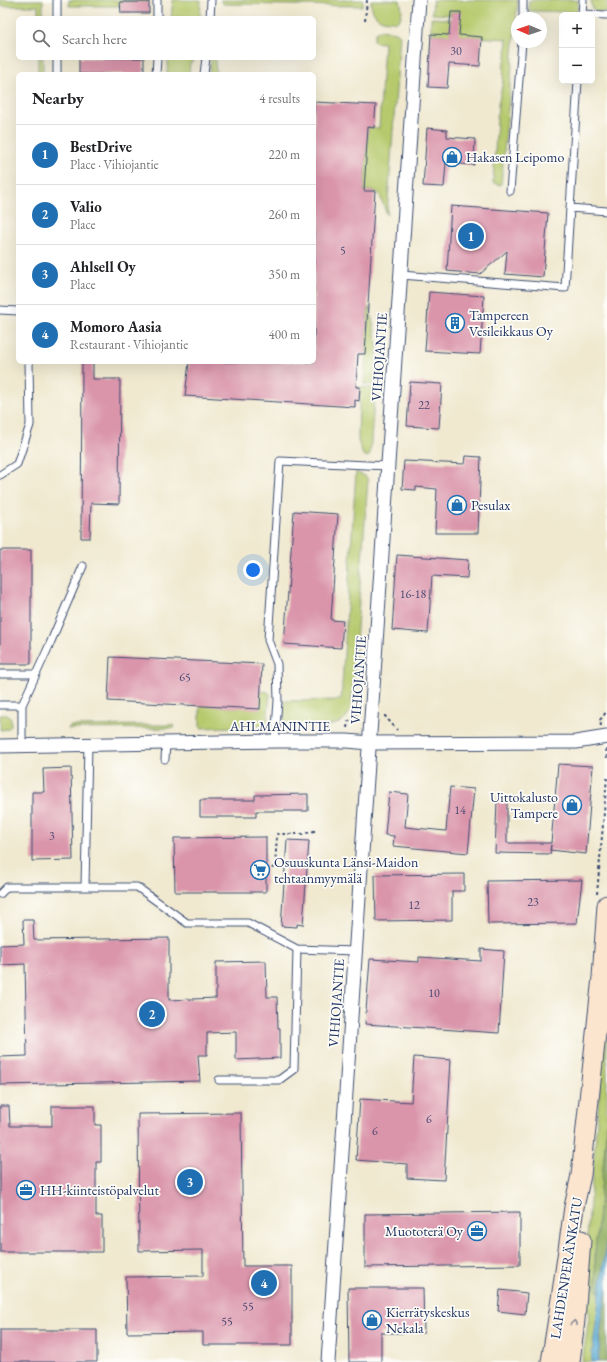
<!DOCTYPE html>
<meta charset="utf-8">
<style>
:root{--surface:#fff;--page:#f6f6f6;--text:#202124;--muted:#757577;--line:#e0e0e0;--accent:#1f6fb2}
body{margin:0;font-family:"EB Garamond",serif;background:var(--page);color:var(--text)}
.controls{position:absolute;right:12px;top:12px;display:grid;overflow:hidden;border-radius:6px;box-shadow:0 4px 16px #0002}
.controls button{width:36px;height:36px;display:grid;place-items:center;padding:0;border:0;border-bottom:1px solid var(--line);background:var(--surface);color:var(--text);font:20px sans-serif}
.compass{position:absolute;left:511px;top:12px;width:36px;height:36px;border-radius:50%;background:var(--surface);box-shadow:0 4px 16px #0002;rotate:272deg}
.you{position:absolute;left:253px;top:570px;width:14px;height:14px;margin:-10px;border:3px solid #fff;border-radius:50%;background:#1a73e8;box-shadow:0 0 0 6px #1a73e833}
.badge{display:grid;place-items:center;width:26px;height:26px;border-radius:50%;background:var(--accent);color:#fff;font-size:13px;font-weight:700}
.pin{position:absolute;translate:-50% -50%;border:2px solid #fff;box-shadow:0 1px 4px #0006}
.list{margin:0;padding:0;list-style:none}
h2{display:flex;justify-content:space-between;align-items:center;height:52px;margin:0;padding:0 16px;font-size:17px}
h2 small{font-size:13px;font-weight:400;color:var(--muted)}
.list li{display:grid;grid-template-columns:26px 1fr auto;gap:12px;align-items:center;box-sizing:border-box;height:60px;padding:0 16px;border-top:1px solid var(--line)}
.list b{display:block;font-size:15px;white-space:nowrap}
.list p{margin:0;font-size:13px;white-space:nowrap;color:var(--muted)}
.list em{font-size:13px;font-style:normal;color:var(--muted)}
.icon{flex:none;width:22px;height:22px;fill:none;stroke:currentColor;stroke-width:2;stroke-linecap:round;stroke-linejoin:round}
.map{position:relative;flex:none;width:607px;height:1362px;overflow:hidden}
.search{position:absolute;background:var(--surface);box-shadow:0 4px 16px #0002;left:16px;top:16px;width:300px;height:44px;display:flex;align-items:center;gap:10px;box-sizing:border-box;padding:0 14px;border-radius:6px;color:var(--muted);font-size:15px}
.panel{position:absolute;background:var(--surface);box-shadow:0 4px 16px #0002;left:16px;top:72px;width:300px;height:292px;border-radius:6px}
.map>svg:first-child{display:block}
</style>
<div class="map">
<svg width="607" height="1362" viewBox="0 0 607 1362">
<rect width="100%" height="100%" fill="#fdfcf7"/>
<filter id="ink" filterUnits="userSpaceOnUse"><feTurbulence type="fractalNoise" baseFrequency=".025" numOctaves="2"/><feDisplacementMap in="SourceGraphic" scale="8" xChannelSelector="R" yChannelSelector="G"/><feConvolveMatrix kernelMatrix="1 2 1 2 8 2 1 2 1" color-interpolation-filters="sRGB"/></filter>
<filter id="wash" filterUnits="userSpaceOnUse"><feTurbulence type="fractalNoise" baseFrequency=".012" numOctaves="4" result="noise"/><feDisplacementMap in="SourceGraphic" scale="16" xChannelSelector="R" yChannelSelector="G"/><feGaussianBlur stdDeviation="0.9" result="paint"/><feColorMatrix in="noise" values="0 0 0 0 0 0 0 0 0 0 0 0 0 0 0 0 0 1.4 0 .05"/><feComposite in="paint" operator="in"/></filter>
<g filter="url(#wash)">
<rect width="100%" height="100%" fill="#f0e9d0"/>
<path fill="#b6c96c" stroke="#687c65" d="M0 0H43V18H38V6H0Z
M69 0H149V2H121V6H69Z
M173 0H201L200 18H171Z
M220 0H363V5L361 6 223 4Z
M371 0H400L402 10 400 19C397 22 395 22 391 21 377 21 371 14 371 0Z
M433 0H518L501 185 493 183 498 105 503 81 504 62 506 59 507 39 431 34V18L451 19 460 12H451V15L432 14Z
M529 0H578V9L575 12 529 11Z
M591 0H607V12H596L592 8Z
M381 30 396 32 400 35 387 215 379 193H375V191H364L368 127 379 128 384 43 374 42 373 41 375 33Z
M38 58H43V74H38Z
M168 58H197L190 63 189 74H167Z
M211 58H215L216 74H209Z
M368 308H370L378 350 375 385 364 384Z
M360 387 375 388 370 454 368 457 363 455 358 441V433Z
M356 472 365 476 368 480 351 709C349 714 345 720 339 723 328 728 298 726 285 726L283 725 284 701 341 700Z
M260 691 268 692 270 694 267 725 265 726 201 728 200 726V706Z
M0 715H7L11 719V726L8 729 0 730Z
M149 725H173L175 728 68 729 70 726Z
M607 1003V1125L595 1253 596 1288V1290L600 1293 592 1360 591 1362H582L590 1312H587L586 1250Z"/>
<path fill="#90ad60" stroke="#566e5f" d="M607 1125V1237L600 1293 596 1290V1288L595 1253Z
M607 1287V1362H598L601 1326Z"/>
<path fill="#58aad3" stroke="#3a6c98" d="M607 1237V1287L601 1326 598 1362H591Z"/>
<g id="blocks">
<path fill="#da95ab" d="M120 2H149V13H121Z
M451 12H461L459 35 482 37 480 66 449 64 447 88 428 87 431 34 449 35Z
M79 58H144V74H79Z
M314 102 376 105 374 128 368 127 364 191H375L365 354H358L356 387H360L359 401 355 400V407L185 396 189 362H314Z
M427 128 447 130V137L475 139 474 165 446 163 444 187 423 186Z
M451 206 548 213 543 277 505 274 507 251 480 274 447 271Z
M429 292 484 296 480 354 425 351Z
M82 362H93V379H120L119 504 91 503 90 538H81Z
M410 382 442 384 439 428 407 426Z
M466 456 481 457 478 533H435L437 489 416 487V490L402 489 404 461 465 464Z
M294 511 338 514 331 620 343 621 341 648 284 644Z
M0 550H31V664H0Z
M397 555 468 560 467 578 432 576 428 633 392 630Z
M110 657 262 664 260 709 108 701Z
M558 764 593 766 586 854 550 850 551 845 550 854 495 853 497 800 507 799V843H551Z
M71 768 73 860 32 861V792H44L43 769Z
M450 787 474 789 468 853 393 846 394 836 385 835 389 792 408 794 405 827 446 831Z
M308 794V811H256V817H200V800H255V795Z
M266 837V892H175L174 838Z
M287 840 309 841 303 925 297 924V927L281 926Z
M464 874V891H452V920L376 921 375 875Z
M582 880 577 923 488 924 487 881Z
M23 920H33L34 940 169 938V1000L216 998V962L266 961 267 997H277L278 1028H280V1058L236 1060V1032L207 1033V1055H198L200 1081 0 1085V1057L27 1056 25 964 0 965V945L24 944Z
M481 949 504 951 499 1033 365 1024 370 959 419 962V957L481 961Z
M414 1057 451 1060 444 1180 407 1178V1164L356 1160 360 1099 411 1102Z
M0 1106H9L10 1126H52V1106H95V1125H101V1162H96V1216H102V1252H0Z
M241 1113 243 1266H292V1345H203V1332L127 1333 126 1277 203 1276V1250L139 1251 138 1114Z
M520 1212V1265L365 1267V1214Z
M348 1288H423L424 1333H381V1362H349Z
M500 1290 527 1293 525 1314 498 1311Z
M0 1330H97V1362H0Z"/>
</g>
</g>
<g filter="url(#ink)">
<use href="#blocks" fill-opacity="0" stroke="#3b4b6f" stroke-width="1"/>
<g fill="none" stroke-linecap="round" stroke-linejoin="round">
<defs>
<path id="service" d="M582 14 607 15
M582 15 583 0
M57 18V0
M157 18V0
M210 18 211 0
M523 18V0
M57 74V58
M156 74 157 58
M204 74 206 58
M510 191 522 42
M570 208 607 211
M401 275 565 288 578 81
M0 310 18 311
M0 475 17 464 30 425 29 362
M0 674H36
M0 705H22
M275 741 278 701 277 664 268 640 280 461 388 466
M22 746V705L49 646 83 566
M165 759 166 743
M85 887H137L187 923H248L297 949 355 951
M0 894 7 887H85L88 744
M219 1080H279L294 1069 297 949"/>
<path id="minor" d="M0 746 275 741H347L370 743 576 742 607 737
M328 1362 419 0"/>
<path id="secondary" d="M551 1362 561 1299 574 1207 581 1175 602 977 607 905
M570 1362 575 1320 581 1240"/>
</defs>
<use href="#service" stroke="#3b4b6f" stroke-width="9"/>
<use href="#minor" stroke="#3b4b6f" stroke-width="15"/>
<use href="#secondary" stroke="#3b4b6f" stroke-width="21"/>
<path stroke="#3b4b6f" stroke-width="2" stroke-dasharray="3 3" stroke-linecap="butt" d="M365 21 367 0
M384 716H385L397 730
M355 717 358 707
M601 726 600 720 607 711
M347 728 348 722 355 717
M606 749 607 758
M266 870 275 867 277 834H302L318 830
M597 894 607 778"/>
<use href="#service" stroke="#fff" stroke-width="7"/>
<use href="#minor" stroke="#fff" stroke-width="13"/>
<use href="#secondary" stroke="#fbe5cf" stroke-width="19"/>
</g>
<defs><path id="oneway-chevron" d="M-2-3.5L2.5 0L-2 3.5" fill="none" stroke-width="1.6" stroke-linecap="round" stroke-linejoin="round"/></defs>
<use stroke="#8b8a96" href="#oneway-chevron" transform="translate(574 1323) rotate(-83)"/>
</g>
<defs>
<symbol id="shop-ring" viewBox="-11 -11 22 22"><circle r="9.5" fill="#fdfcf7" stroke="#1f6fb2" stroke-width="1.5"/><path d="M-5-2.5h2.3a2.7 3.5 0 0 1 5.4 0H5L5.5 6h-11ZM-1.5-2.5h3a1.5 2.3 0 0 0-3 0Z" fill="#1f6fb2"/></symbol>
<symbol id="building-ring" viewBox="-11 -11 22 22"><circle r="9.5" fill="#fdfcf7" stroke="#1f6fb2" stroke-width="1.5"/><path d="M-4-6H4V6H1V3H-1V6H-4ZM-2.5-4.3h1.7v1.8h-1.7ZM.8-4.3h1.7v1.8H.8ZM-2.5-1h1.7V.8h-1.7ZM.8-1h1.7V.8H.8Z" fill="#1f6fb2"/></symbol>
<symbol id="supermarket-ring" viewBox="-11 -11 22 22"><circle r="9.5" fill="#fdfcf7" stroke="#1f6fb2" stroke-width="1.5"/><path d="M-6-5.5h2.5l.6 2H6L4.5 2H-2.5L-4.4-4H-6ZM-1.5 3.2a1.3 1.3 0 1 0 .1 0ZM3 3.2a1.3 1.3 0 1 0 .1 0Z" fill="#1f6fb2"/></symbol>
<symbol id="office-ring" viewBox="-11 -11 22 22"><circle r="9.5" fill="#fdfcf7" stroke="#1f6fb2" stroke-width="1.5"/><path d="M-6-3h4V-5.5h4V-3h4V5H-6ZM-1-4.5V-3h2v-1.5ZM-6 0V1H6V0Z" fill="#1f6fb2"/></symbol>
</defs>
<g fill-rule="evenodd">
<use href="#shop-ring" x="441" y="146" width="22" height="22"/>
<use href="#building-ring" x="444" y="312" width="22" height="22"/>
<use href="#shop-ring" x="446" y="494" width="22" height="22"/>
<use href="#shop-ring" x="561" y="794" width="22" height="22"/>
<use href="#supermarket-ring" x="249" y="859" width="22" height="22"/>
<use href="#office-ring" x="15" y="1179" width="22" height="22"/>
<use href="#office-ring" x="466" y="1220" width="22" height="22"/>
<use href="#shop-ring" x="361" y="1309" width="22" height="22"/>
</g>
<g text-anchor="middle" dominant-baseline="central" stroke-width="3.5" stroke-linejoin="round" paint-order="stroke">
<g font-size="12" fill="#4b4871">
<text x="456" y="51">30</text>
<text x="343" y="250">5</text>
<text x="424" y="405">22</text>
<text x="413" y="594">16-18</text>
<text x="185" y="677">65</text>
<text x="460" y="810">14</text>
<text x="52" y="836">3</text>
<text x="533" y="902">23</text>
<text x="414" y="905">12</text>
<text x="434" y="993">10</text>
<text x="429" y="1119">6</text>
<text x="375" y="1131">6</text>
<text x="248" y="1306">55</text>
<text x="227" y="1321">55</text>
</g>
<g font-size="14" fill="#1b2f5e" stroke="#fdfcf7" text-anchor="start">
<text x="466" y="157">Hakasen Leipomo</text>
<text x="469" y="315">Tampereen<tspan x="469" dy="16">Vesileikkaus Oy</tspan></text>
<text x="471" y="505">Pesulax</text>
<text x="558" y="797" text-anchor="end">Uittokalusto<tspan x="558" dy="16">Tampere</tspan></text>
<text x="274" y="862">Osuuskunta Länsi-Maidon<tspan x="274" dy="16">tehtaanmyymälä</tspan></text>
<text x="40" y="1190">HH-kiinteistöpalvelut</text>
<text x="463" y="1231" text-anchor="end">Muototerä Oy</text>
<text x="386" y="1312">Kierrätyskeskus<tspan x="386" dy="16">Nekala</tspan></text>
</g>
<g font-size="14" fill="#1b2f5e" stroke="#fdfcf7">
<text transform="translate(379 357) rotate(-86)">VIHIOJANTIE</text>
<text transform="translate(358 680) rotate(-86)">VIHIOJANTIE</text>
<text x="280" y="726">AHLMANINTIE</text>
<text transform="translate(336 1003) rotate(-86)">VIHIOJANTIE</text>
<text transform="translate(566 1268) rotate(-81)">LAHDENPERÄNKATU</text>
</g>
</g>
</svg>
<div class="controls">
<button>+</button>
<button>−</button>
</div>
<svg class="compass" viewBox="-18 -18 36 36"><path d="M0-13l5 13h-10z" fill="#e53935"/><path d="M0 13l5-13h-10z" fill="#757577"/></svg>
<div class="you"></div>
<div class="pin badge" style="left:471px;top:236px">1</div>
<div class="pin badge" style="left:152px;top:1014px">2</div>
<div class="pin badge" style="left:190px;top:1182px">3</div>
<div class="pin badge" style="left:264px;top:1283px">4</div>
<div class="search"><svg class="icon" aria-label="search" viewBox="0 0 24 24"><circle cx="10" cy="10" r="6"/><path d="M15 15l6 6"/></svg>Search here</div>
<section class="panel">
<h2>Nearby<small>4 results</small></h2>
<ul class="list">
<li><span class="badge">1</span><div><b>BestDrive</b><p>Place · Vihiojantie</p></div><em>220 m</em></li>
<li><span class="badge">2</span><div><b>Valio</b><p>Place</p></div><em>260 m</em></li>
<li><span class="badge">3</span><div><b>Ahlsell Oy</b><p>Place</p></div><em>350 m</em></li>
<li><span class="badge">4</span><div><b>Momoro Aasia</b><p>Restaurant · Vihiojantie</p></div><em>400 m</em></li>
</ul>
</section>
</div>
